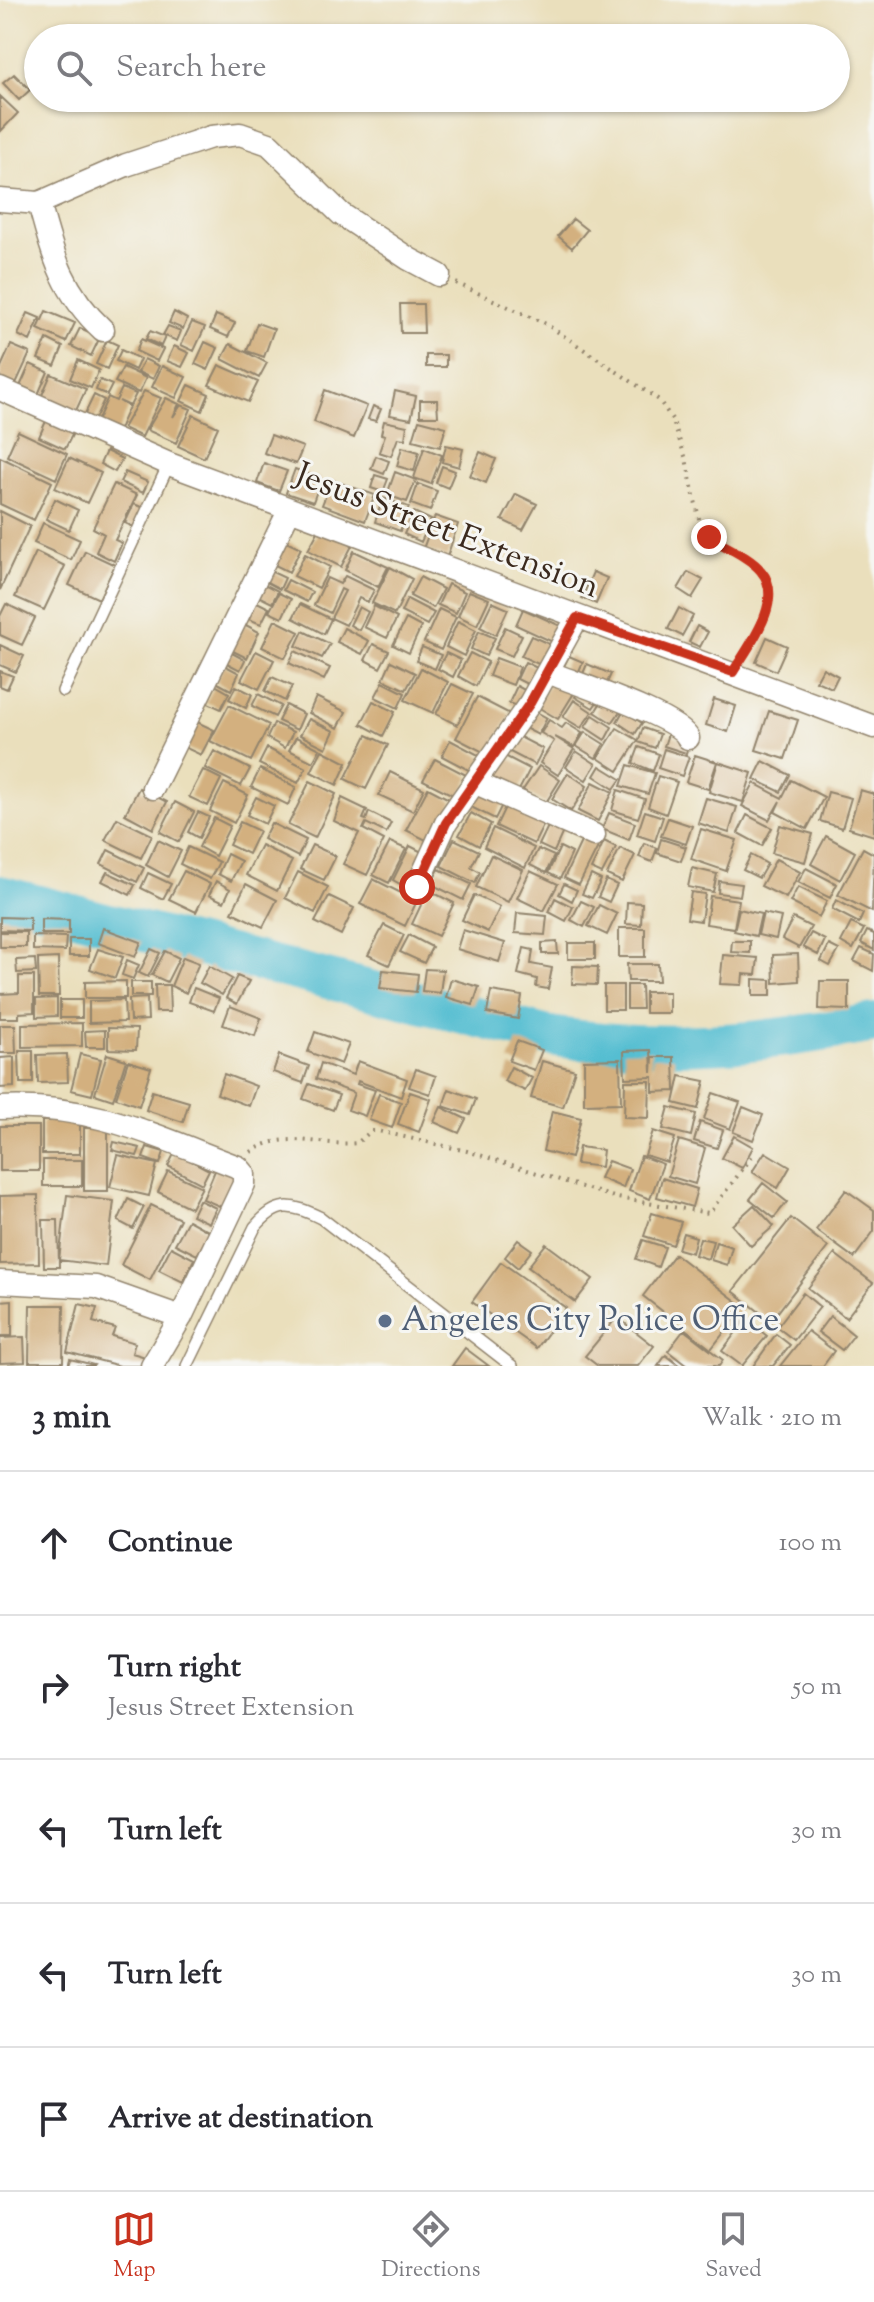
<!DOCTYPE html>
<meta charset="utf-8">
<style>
:root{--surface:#fff;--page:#f2f2f3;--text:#2b2b33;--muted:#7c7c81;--line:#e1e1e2;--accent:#c8321e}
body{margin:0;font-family:"Sorts Mill Goudy",serif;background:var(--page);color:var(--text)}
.stop{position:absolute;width:24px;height:24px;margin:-18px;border:6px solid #c8321e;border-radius:50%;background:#fff}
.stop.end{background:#c8321e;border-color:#fff;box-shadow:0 2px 8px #0008}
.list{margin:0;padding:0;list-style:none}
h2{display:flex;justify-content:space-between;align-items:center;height:104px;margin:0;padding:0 32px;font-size:34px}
h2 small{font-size:26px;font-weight:400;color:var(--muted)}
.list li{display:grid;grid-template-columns:52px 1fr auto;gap:24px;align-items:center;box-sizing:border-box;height:144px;padding:0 32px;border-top:2px solid var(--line)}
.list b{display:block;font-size:30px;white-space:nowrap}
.list p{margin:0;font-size:26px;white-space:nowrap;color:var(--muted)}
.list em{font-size:26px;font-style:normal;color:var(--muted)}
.icon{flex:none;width:44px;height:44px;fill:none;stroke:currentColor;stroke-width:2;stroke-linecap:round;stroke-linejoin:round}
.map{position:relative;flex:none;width:874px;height:1366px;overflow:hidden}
.search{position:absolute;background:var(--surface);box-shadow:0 2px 6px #0004;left:24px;right:24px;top:24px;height:88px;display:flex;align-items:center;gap:20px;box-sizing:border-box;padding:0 28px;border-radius:44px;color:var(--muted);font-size:30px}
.sheet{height:824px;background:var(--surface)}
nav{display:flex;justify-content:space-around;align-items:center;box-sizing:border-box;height:112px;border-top:2px solid var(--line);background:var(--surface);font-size:22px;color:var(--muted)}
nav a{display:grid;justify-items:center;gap:4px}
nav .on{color:var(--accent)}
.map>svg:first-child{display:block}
</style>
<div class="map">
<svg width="874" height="1366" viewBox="0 0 874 1366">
<rect width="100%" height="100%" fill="#f6f6f2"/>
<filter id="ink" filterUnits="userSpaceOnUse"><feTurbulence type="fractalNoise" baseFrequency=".0125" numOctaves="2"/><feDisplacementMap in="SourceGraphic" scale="16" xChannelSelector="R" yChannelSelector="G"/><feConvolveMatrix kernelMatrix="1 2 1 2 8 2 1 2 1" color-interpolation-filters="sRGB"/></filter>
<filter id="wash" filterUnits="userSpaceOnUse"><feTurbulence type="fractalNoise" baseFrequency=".006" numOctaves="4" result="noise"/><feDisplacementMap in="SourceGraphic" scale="32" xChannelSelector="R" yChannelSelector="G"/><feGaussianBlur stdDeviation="1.8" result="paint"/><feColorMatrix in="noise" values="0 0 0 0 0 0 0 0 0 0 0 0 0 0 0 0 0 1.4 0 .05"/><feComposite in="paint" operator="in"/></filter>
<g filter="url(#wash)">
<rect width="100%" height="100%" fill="#eadfbc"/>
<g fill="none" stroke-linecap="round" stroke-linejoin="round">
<path stroke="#55bed1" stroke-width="40" d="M0 895 549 1036C666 1053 759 1044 874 1023"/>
</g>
<g id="blocks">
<path fill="#d3b07f" d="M14 74 30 90 19 100 3 83Z
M0 96 18 113 0 132Z
M573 219 587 230 572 248 558 236Z
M400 304H423L424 333H401Z
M46 311 75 323 66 342 38 329Z
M174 312 187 319 183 329 169 323Z
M28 313 40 318 30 341 18 335Z
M216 315 235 323 228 337 210 329Z
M192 322 205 327 194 351 181 345Z
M257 323 274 329 264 357 247 351Z
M168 326 181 331 177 341 163 335Z
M80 328 100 337 91 356 71 346Z
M150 331 165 337 161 346 146 339Z
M47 339 63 347 55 366 38 359Z
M141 339 163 349 157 361 136 351Z
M107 340 118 345 107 369 96 364Z
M205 342 218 348 208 370 195 364Z
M230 344 267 363 259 378 222 359Z
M11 345 30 353 14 388 0 381V369Z
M174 346 189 353 182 367 167 361Z
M121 350 140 359 135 370 116 361Z
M426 355H446V367H426Z
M144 359 159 366 153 379 138 372Z
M78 360 99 370 91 388 70 379Z
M30 364 48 372 36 399 18 391Z
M219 365 258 382 248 402 209 385Z
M162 366 186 377 176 398 152 387Z
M123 367 146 378 139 393 115 382Z
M51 374 86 389 73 417 39 402Z
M100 380 112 385 107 395 96 390Z
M189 385 209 394 202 411 181 401Z
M122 388 136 394 130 406 119 401 129 407 115 438 94 428 108 397 116 401Z
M325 390 367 406 354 438 314 422Z
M144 391 161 398 142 437 123 428Z
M395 391 416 396 411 419 390 415Z
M94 395 104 400 92 425 82 420Z
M166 398 179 404 173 417 181 405 191 409 176 443 147 430Z
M420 400H437L438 416H420Z
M373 406 381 409 376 421 368 419Z
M193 415 218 427 204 458 178 446Z
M419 420 446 427 440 447 413 440Z
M46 421 73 433 65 449 39 437Z
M384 421 407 426 405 439 398 438 391 456 379 452 385 435 381 434Z
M18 431 67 454 56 479 7 456Z
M271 435 303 447 296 464 264 453Z
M446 445 463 449 459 467 442 462Z
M402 447 419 452 414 471 397 466Z
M424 448 442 455 431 484 414 478Z
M106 451 122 459 115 472 100 464Z
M480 452 496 459 486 483 470 476Z
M376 456 389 461 384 474 371 469Z
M0 457 52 482 34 520 0 504Z
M69 458 101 473 87 503 55 488Z
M264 463 287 471 279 491 257 483Z
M442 466 455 471 448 488 436 483Z
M295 469 321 479 313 502 286 493Z
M125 472 148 482 143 493 120 482Z
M395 472 416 480 407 502 387 495Z
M375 475 388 479 383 492 371 488Z
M332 480 375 495 365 521 322 505Z
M114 484 137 495 115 540 122 543 114 561 96 552 104 534 93 528Z
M418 484 437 491 430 511 411 504Z
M516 494 537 504 523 530 502 520Z
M383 498 409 507 400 531 375 522Z
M55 499 78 510 69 530 46 519Z
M134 504 147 509 138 529 125 523Z
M0 511 30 526 0 590Z
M414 512 431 520 421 542 404 534Z
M435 516 458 524 447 557 423 549Z
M43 523 80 540 71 560 34 543Z
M320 528 353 544 341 567 308 550Z
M284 540 301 548 289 572 273 564Z
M85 551 115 565 99 599 69 585Z
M354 551 388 567 378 587 345 570Z
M36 552 65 566 44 610 15 597Z
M305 554 330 567 319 588 294 576Z
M390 567 412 579 395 614 372 603Z
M268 570 285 578 280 589 263 580Z
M593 572 607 578 596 604 582 598Z
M688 572 703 580 692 598 678 589Z
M345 576 374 590 368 602 359 598 346 625 331 618 345 591 341 589 330 613 314 605 327 578 340 584Z
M420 577 443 589 433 608 410 596Z
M288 580 312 592 307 602 283 590Z
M262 583 278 591 272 603 256 595Z
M448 584 465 592 456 613 438 605Z
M469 591 489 599 477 625 458 616Z
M279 593 291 599 282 618 269 612Z
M407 599 434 613 427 625 401 612Z
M255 601 269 608 261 624 246 618Z
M492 602 508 609 496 635 480 627Z
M6 604 35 618 22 645 0 635V616Z
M300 604 331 619 324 634 293 618Z
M374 606 397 618 387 638 364 627Z
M359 607 368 612 359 630 350 625Z
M679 608 693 616 682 636 668 629Z
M439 609 456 617 441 650 424 642Z
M523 609 565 628 557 644 516 625Z
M406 619 421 627 409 653 393 645Z
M275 620 299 632 285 658 262 647Z
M458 621 476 630 464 656 446 647Z
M244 624 259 632 247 658 231 650Z
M697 626 708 632 700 647 689 642Z
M505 627 522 635 512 656 495 649Z
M344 628 369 641 362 654 337 642Z
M303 631 330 644 322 658 296 646Z
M479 631 495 638 486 656 471 649Z
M531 636 556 647 547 668 521 656Z
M767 637 787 646 776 671 756 662Z
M373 644 389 651 380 668 365 660Z
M0 645 24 656 16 672 0 665Z
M422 647 441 655 435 669 416 661Z
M256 651 274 660 259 689 241 680Z
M295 651 330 668 324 680 289 663Z
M230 652 245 660 240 670 225 662Z
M446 653 461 660 453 677 438 669Z
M470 653 488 662 476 686 458 676Z
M569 656 583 662 575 680 560 674Z
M496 658 520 667 513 685 489 676Z
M391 661 415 673 406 690 383 679Z
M525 662 543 671 535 688 517 679Z
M587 664 611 674 602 694 579 683Z
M224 665 239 673 231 690 216 682Z
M421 668 448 682 433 713 405 700Z
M823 668 838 676 832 688 816 681Z
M0 671 13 676 7 689 0 686Z
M272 677 292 686 285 701 265 691Z
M552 680 574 693 558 719 536 706Z
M383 682 405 693 398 708 375 697Z
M452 684 473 694 457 725 436 714Z
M215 685 229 693 221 709 206 702Z
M236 686 252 694 246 708 229 699Z
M517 686 530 693 523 709 509 703Z
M581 688 599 699 593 708 575 697Z
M258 694 281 706 275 717 252 706Z
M316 697 346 712 338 728 309 713Z
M477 697 510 714 489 755 456 738Z
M603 699 621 710 612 723 595 712Z
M714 699 736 706 728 732 706 725Z
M574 700 592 712 581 728 563 717Z
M373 701 395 712 383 736 361 724Z
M229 705 269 725 251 761 210 741Z
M286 705 304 714 297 730 278 721Z
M531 709 547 718 538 735 521 726Z
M623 711 642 723 635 734 617 722Z
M769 711 798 720 785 759 756 750Z
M593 715 612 727 605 740 585 727Z
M309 719 334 731 326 748 300 735Z
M549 720 562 728 566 723 582 733 574 747 555 737 574 749 558 775 540 763 554 741 541 733Z
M197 722 214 730 201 755 184 747Z
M274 723 293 732 285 748 267 738Z
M617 728 638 740 618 771 598 758Z
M643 728 660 734 655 748 638 742Z
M585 732 604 744 596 758 576 746Z
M514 734 543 749 535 765 506 750Z
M668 734 690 742 686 753 664 746Z
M367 735 388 745 366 789 345 779Z
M296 737 320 749 313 762 289 750Z
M450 740 486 759 478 775 442 756Z
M639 747 659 754 653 771 633 763Z
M267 748 306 768 298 783 259 764Z
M664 749 689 757 682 776 658 768Z
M322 750 347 763 337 785 311 772Z
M214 751 250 769 241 786 205 768Z
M576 751 596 764 586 780 566 767Z
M499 753 530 769 516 796 485 780Z
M695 755 717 762 708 789 686 782Z
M435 759 470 777 459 798 423 780Z
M763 761 790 775 781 792 754 779Z
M718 762 752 773 743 802 709 792Z
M628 765 655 773 648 794 621 786Z
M539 766 560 780 545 804 523 790Z
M600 766 621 779 614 789 594 776Z
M260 769 296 787 288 805 251 787Z
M203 770 221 779 208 806 189 797Z
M390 772 424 789 413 811 379 795Z
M568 773 587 786 571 811 552 799Z
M658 776 677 782 666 814 648 807Z
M791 780 824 797 807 829 775 812 780 801 769 820 742 806 754 783 782 798Z
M310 781 336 794 315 838 288 825Z
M593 782 613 792 598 821 578 811Z
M224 783 248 795 234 823 210 811Z
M139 788 167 802 153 829 125 814Z
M428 788 453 801 432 843 406 830Z
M478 788 504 801 495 819 469 806Z
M618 790 645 799 638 818 612 810Z
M860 790 874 794V836L849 828Z
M828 792 851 798 842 828 820 821Z
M256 797 274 806 265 824 247 815Z
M342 798 367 810 363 819 366 820 369 812 391 823 386 833 366 823 363 829 384 840 367 875 343 864 359 833 334 821Z
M706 798 737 807 729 833 698 823Z
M509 799 547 818 534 844 496 826Z
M175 802 194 812 179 842 160 832Z
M645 811 663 817 655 841 637 835Z
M198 812 209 817 199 838 188 832Z
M471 813 491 824 479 846 459 835Z
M609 813 635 823 629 840 602 829Z
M747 815 772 828 762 846 738 833Z
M117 818 152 835 141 858 105 840Z
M214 818 230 826 215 856 199 847Z
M552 818 566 825 554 852 539 845Z
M668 818 692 826 686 844 661 836Z
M240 822 259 831 248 854 229 845Z
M271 823 306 840 298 857 263 839Z
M780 825 813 834 805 862 772 853Z
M493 828 534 848 525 868 484 847Z
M701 829 737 840 726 871 691 859Z
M585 833 601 841 579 885 564 878Z
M826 836 855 852 840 880 811 864Z
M454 839 479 851 471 867 480 872 475 883 441 866Z
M661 839 686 847 681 861 657 853Z
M158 840 181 851 168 877 146 865Z
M604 841 616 847 602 874 591 869Z
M390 842 406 849 389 883 373 875Z
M644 843 657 848 652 862 639 857Z
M261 845 292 861 277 891 246 875Z
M312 845 336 856 324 880 300 869Z
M410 846 428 855 411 890 393 880Z
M188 847 219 862 210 879 180 864Z
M560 847 572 853 560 879 548 873Z
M620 848 635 855 622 882 607 875Z
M863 848 874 854 872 912 838 895Z
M538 849 554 856 546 873 530 865Z
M108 850 144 868 137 882 101 864Z
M227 854 241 861 231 881 218 874Z
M491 855 523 870 508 902 476 887Z
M751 855 767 864 759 878 743 870Z
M776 859 800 872 786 898 761 886Z
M692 868 717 874 713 892 688 887Z
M806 868 837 884 830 898 798 882Z
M439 869 471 884 463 900 431 884Z
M184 871 210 884 196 912 169 899Z
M530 871 558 884 544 911 517 898Z
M107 872 135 885 130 895 102 881Z
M298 872 328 887 315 913 285 898Z
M148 873 171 884 163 899 141 888Z
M591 875 601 880 592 898 582 894Z
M373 879 417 901 405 926 360 904Z
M606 880 617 885 609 902 598 897Z
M216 881 230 889 224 902 209 895Z
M719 881 742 884 740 896 718 893Z
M246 884 277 900 263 927 232 912Z
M564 884 577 890 572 901 559 894Z
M798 887 827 901 819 917 790 902Z
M428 890 454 903 438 936 412 924Z
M691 892 705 894 701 921 687 919Z
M474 895 500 907 488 932 462 920Z
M329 896 354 908 341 935 315 922Z
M710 896 739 900 734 928 706 924Z
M555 898 573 907 566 921 549 912Z
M836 900 863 914 859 923 832 909Z
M581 901 594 907 584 927 571 920Z
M627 902 642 903 641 925 626 924Z
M599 905 617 914 607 935 588 926Z
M739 909 761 914 756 936 734 931Z
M517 913 547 916 545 935 515 933Z
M763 913 781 917 776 939 758 935Z
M0 917 30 918V931L0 930Z
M793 918 811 927 799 948 782 939Z
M41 919 69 920V934H41Z
M851 923 864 929 853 949 841 942Z
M384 925 404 935 389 965 368 955Z
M103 928 141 942 135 957 98 943Z
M619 928H645V957H619Z
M463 930 505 943 499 962 457 949Z
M867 931 874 934V950L861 943Z
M0 932H26V947H0Z
M811 933 825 940 818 955 803 947Z
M409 935 432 947 424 963 400 952Z
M33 936 66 937 65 951 33 950Z
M69 939H89V956H69Z
M732 941H750V953L731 952Z
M557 942 558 954H542V943Z
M568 943H595V959H568Z
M829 945 839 950 830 966 821 961Z
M524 948 533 950 531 964 552 968 548 989 536 987 537 979 518 974Z
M861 948 874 954 873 971 854 961Z
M98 949 123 957 115 978 90 969Z
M151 949 160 953 148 977 139 973Z
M165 951 179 958 167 982 152 975Z
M798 954 799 981 774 983 773 955Z
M723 955 758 958 756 975 743 974 742 985 720 984Z
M183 957 199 963 186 993 171 986Z
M58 958 59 996H39L38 959Z
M35 959 36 972 17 973 16 960Z
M127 960 139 965 133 979 122 975Z
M627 964H658L659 981H628Z
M209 966 232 979 222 995 200 983Z
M573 966 598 967 597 985 572 984Z
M425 969 443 970 440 993 422 991Z
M383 970 418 974 416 992 380 988Z
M19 976H34V1012L19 1013V1018H0V994L19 993Z
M237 976 249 981 237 1004 226 998Z
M451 979 479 987 473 1005 446 997Z
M753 979 771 980V996H753Z
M126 981V998H85V982Z
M820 981H849V1010L819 1009Z
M131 982H151V996H131Z
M155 985H169L170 1012H156Z
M604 985H623V1010H604Z
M627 985H641L642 1009H627Z
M194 988 219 998 214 1011 189 1002Z
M491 991 522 996 518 1019 487 1013Z
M645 992H669V1013H645Z
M57 998V1016L36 1017V999Z
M147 998 148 1020 130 1021 129 999Z
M60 1000H82V1018H60Z
M124 1000 125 1022 89 1023V1001Z
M230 1006 261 1018 255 1036 223 1025Z
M82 1023V1046L22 1047V1024Z
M0 1025H15L16 1053H0Z
M108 1028 137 1029 136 1050 108 1049Z
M105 1030V1047H86L85 1031Z
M315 1032 349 1044 341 1064 308 1052Z
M517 1041 542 1050 534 1070 509 1061Z
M651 1050 652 1073 653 1057H674L675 1091 653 1092V1077L625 1078 624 1051Z
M19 1051H33V1083H20Z
M67 1054 68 1082 38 1083 37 1055Z
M80 1054 101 1059 92 1095 71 1090Z
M107 1054 126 1060 113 1100 95 1094Z
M279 1055 309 1066 303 1083 273 1072Z
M14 1057V1087L0 1088V1058Z
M620 1059 621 1103 584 1104V1060Z
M128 1061 151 1068 139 1106 116 1098Z
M358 1061 407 1079 401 1097 358 1081 357 1084 375 1090 365 1116 348 1110 354 1093 316 1079 321 1063 353 1075Z
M542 1061 575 1070 563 1107 531 1098Z
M511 1067 532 1078 525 1091 504 1081Z
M416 1069 436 1076 430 1094 409 1087Z
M224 1074 256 1086 249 1106 217 1094Z
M680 1076 705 1081 698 1109 674 1103Z
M625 1081H650L649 1118 624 1117Z
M309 1084 339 1095 333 1110 303 1099Z
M449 1089 476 1099 470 1115 443 1106Z
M152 1091 189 1102 183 1122 146 1110Z
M410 1092 431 1099 419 1132 398 1124Z
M713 1093 740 1102 730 1129 704 1119Z
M379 1094 401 1102 392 1128 369 1120Z
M441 1107 466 1119 459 1133 434 1122Z
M669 1107 696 1114 691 1136 663 1129Z
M743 1107 763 1115 753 1140 733 1132Z
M552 1111 581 1118 571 1158 543 1151Z
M42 1121H80V1154H42Z
M700 1122 723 1130 717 1148 694 1141Z
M0 1126H39V1171H0Z
M84 1128H108V1191H84Z
M653 1131 675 1138 667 1162 645 1155Z
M734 1136 753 1147 742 1168 722 1158Z
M679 1140 705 1148 695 1184 668 1176Z
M114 1142 140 1148 137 1156 112 1150Z
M147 1147 164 1152 160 1164 143 1158Z
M579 1147 603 1150 601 1167 576 1164Z
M175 1152 209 1170 202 1184 168 1166Z
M765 1152 790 1167 778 1188 752 1172Z
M118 1155 157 1164 149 1196 110 1187Z
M641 1156 663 1164 650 1199 629 1191Z
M43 1160H82V1186H43Z
M608 1161 630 1169 623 1188 600 1178Z
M216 1168 237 1177 224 1208 203 1199Z
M168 1171 202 1187 191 1208 158 1192Z
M662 1178 697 1189 692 1207 657 1197Z
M763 1183 787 1202 774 1218 750 1199Z
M846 1190 874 1210V1231L854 1258 816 1230Z
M38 1195 39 1263 0 1264V1196Z
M67 1195 114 1201 106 1266 59 1260Z
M128 1199 144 1207 133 1229 118 1221Z
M199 1200 216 1208 209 1223 192 1215Z
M151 1205 180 1219 150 1280 121 1265Z
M754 1205 774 1226 751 1246 732 1225Z
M652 1213 681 1222 673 1245 644 1236Z
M791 1218 828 1247 771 1321 733 1291Z
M43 1220H58L59 1267H44Z
M188 1220 210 1232 197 1255 175 1244Z
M683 1233 696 1237 692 1253 678 1249Z
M700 1238 713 1241 708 1259 695 1255Z
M518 1240 532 1250 518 1268 505 1257Z
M643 1240 665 1247 658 1267 636 1259Z
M716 1242 732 1247 727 1265 711 1260Z
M546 1244 593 1279 575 1302 528 1267Z
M171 1247 194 1259 183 1282 159 1270Z
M675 1254 744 1307 711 1349 643 1296Z
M835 1254 873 1283 846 1318 808 1288Z
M501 1262 566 1308 537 1348 472 1302Z
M803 1293 820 1307 794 1340 777 1327Z
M12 1300V1336H0V1301Z
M79 1304 97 1308 93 1322 115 1328 112 1336 135 1343 132 1353 149 1358 146 1366H120L67 1352Z
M30 1305H64L63 1362H29Z
M830 1316 854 1335 842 1350 818 1332Z
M617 1317 654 1346 638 1366H598L585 1356Z
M746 1319 767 1336 742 1366 722 1351Z
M684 1330 723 1360 719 1366H687L668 1351Z
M808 1331 834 1351 823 1366H780Z
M776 1334 790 1345 773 1366H753Z
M24 1337 25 1362 0 1363V1338Z
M465 1348 489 1366H452Z
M666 1355 680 1366H658Z
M70 1359 94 1365 93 1366H68Z"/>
</g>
</g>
<g filter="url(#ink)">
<use href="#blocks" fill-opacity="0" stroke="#92846d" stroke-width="2"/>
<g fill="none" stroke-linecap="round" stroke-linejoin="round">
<defs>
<path id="lane" d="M63 691 169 464
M187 1366 255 1227C277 1201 291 1203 321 1218L512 1366"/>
<path id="street" d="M0 200 39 203 126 165 211 137 240 134 269 144 341 214 409 259 439 275
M39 203C53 255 62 292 103 330
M0 389 169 464 874 727
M548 672C574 683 679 717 688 738
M476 783 594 835
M153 788 290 509
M417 887 446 823 530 703 577 618
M0 1108C91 1103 155 1136 238 1167L244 1174V1184L181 1317 152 1366
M0 1282 96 1287 181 1317"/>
</defs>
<use href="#lane" stroke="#92846d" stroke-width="14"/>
<use href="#street" stroke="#92846d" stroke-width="25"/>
<path stroke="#92846d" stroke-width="4" stroke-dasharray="2 6" stroke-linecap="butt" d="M456 283 546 324 659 400 672 419 686 459 700 523 709 537 760 568 767 580 770 595 762 622 742 656
M251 1152C285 1129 320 1147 357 1143L371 1131H378L467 1151 617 1198 709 1213 755 1153"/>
<use href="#lane" stroke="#fff" stroke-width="11"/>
<use href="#street" stroke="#fff" stroke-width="22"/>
</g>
</g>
<g fill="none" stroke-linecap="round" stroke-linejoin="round" filter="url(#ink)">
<path stroke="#c8321e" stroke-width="10" d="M417 887 446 823 530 703 577 618 733 672C748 647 786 600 761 571 750 557 725 547 709 537"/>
</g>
<circle fill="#5c6f8a" stroke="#f6f6f2" stroke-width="3" cx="385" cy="1321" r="8"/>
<g text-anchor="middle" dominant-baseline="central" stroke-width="6" stroke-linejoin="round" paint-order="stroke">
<g font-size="34" fill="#3b2a1e" stroke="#f6f6f2">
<text transform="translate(447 532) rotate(21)">Jesus Street Extension</text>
</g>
<g font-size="34" fill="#4e5e75" stroke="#f6f6f2" text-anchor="start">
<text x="401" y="1321">Angeles City Police Office</text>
</g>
</g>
</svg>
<div class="stop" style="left:417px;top:887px"></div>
<div class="stop end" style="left:709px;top:537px"></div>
<div class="search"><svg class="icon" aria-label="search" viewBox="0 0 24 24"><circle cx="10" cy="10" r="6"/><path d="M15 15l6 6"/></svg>Search here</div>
</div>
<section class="sheet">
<h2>3 min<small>Walk · 210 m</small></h2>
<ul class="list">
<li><svg class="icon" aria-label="ahead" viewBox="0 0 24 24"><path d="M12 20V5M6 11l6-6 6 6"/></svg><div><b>Continue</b></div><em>100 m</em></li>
<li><svg class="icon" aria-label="right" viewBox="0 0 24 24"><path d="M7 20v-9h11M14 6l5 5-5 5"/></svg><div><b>Turn right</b><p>Jesus Street Extension</p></div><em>50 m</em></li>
<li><svg class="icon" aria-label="left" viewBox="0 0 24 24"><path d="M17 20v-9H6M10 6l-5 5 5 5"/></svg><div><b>Turn left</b></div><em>30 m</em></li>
<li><svg class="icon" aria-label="left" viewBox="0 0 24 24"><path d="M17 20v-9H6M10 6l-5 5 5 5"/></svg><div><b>Turn left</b></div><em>30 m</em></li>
<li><svg class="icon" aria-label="arrive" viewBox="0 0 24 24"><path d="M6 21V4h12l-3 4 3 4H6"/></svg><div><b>Arrive at destination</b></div></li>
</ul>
</section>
<nav>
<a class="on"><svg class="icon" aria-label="map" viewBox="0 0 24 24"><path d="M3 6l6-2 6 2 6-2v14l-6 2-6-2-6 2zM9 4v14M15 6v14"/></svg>Map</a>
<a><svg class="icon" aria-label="directions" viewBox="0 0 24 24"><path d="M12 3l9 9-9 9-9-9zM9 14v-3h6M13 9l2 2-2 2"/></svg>Directions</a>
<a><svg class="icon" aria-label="saved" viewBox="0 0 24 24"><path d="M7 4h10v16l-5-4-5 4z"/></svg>Saved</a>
</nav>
